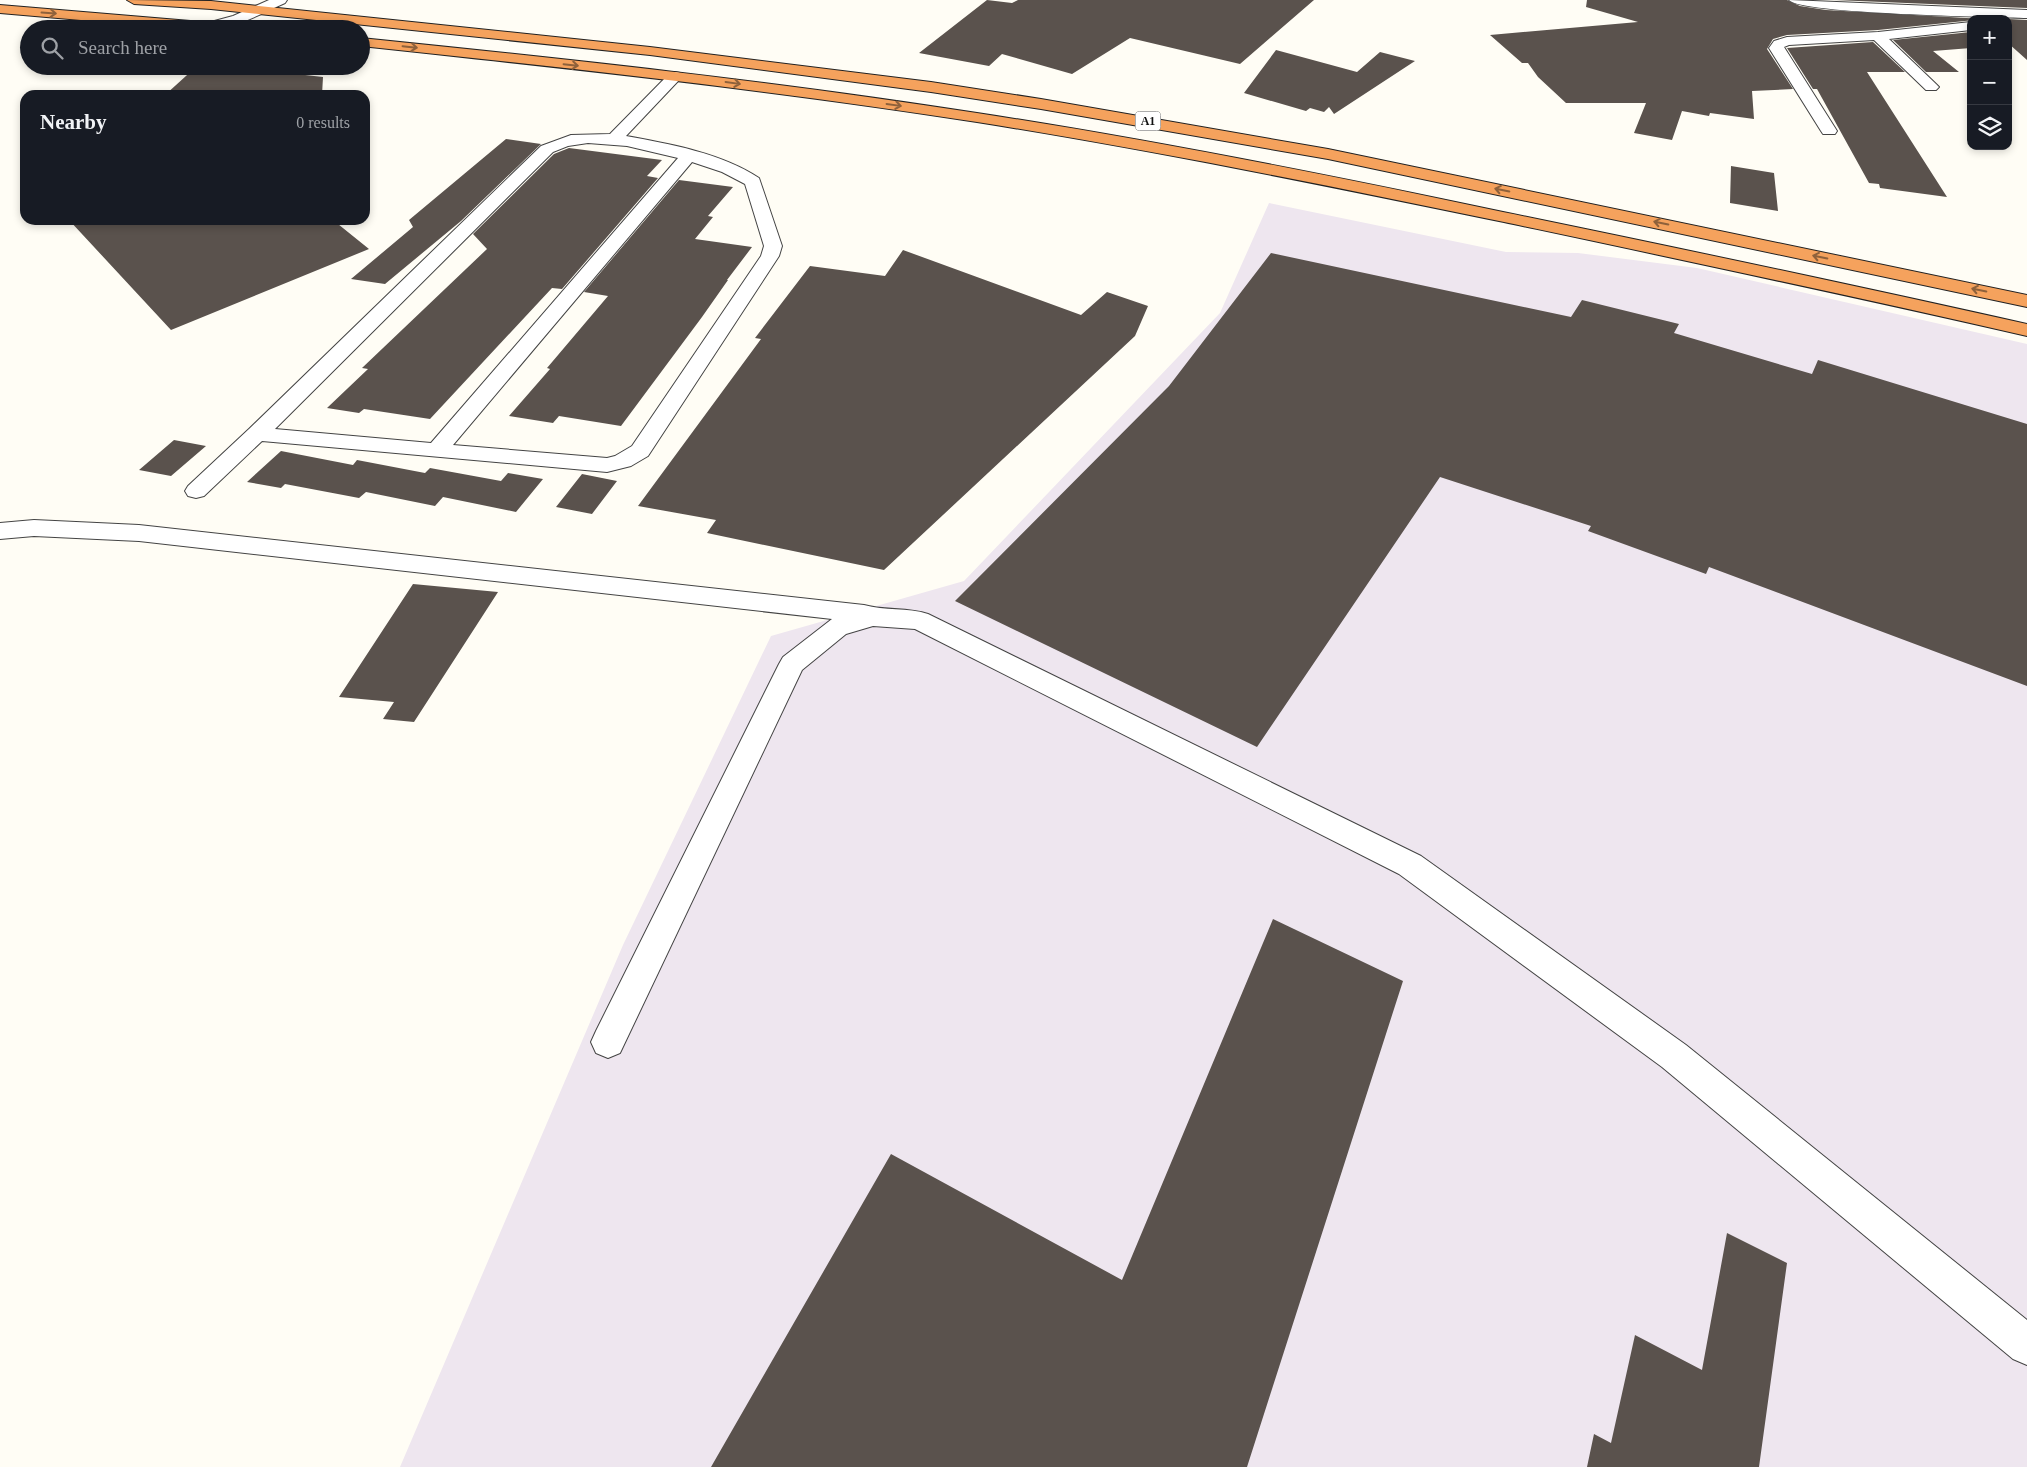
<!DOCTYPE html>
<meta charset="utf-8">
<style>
:root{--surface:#171b24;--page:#20242c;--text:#f1f3f6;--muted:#9ea1a6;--line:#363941}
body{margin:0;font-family:Georgia,serif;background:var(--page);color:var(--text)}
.controls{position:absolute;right:15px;top:15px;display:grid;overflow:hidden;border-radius:10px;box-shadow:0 2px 8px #0003}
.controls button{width:45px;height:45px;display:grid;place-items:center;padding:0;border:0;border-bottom:1px solid var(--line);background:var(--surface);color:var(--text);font:25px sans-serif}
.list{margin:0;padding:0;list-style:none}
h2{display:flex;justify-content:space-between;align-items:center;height:65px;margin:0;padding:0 20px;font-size:21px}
h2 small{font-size:16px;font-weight:400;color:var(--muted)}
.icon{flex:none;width:28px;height:28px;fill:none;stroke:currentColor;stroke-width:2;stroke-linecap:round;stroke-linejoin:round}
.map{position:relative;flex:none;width:2027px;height:1467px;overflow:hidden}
.search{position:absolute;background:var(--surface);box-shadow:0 2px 8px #0003;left:20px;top:20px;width:350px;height:55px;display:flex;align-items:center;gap:12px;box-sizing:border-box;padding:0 18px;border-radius:28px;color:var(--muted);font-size:19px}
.panel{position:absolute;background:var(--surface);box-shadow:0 2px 8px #0003;left:20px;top:90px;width:350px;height:135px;border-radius:15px}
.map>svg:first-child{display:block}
</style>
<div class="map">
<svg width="2027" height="1467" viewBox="0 0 2027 1467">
<rect width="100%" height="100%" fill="#fffdf5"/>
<path fill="#eee6ef" d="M1269 203 1506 252 1578 253 1697 268 2027 344V1467H400L623 945 771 636 964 581 1220 313Z"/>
<path fill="#5a524d" d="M987 0 1012 3 1018 0H1314L1240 64 1130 38 1072 74 1002 54 989 66 919 53Z
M1587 0H1787L1800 6 1826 10 1984 19 1878 30 1787 35 1773 39 1767 49 1793 89 1752 91 1754 119 1710 113 1709 116 1682 111 1672 140 1634 133 1646 103H1566L1538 77 1528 63H1522L1490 35 1638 22 1586 7Z
M1834 0H2027V8Z
M2008 19 2027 20V60L2008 43Z
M1971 32V48L1933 51 1959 72H1926L1893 40Z
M1873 42 1905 72H1867L1947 197 1880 188 1879 184 1869 183 1817 89H1813L1787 48Z
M1276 50 1357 72 1380 52 1415 61 1334 114 1329 107 1324 112 1310 108 1306 111 1244 93Z
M197 66H224L323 77 322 95H165Z
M506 139 541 144 461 221 385 284 351 279 413 227 409 220Z
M569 148 662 160 647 176 658 178 562 289 552 288 430 419 364 409 359 413 327 408 368 369 362 368 487 249 473 234 554 154Z
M1731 166 1774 173 1778 211 1730 203Z
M679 180 733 187 708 216 713 217 695 239 752 247 727 280H728L702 317 621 426 559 416 553 423 509 416 550 369 547 368 608 296 584 292Z
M69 220H333L369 249 171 330Z
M903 250 1081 315 1107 292 1148 306 1135 336 884 570 707 533 716 520 638 506 761 339 755 338 810 266 885 276Z
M1271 253 1571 317 1582 300 1679 324 1674 333 1812 374 1818 360 2027 424V686L1709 567 1706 574 1588 531 1591 526 1440 477 1257 747 955 601 1169 386Z
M174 440 206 446 171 476 139 470Z
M281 451 353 465 357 460 425 473 430 468 501 481 508 473 543 479 516 512 443 497 435 506 366 492 359 498 285 484 281 488 247 482Z
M582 474 617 481 592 514 556 507Z
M413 584 498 592 414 722 383 719 394 702 339 697Z
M1273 919 1403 981 1247 1467H711L891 1154 1122 1280Z
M1727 1233 1787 1263 1759 1467H1587L1594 1434 1611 1443 1635 1335 1702 1370Z"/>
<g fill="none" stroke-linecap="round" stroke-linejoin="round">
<defs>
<path id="minor" d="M269 0H287L285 3C260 14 235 29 207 29L205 26 207 23 233 16Z
M1789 0 2027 10V18C1997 17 1800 14 1789 0Z
M1971 22V30L1889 39 1936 84 1939 87 1936 90H1926L1874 40 1789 45 1784 47 1837 131 1835 134H1823L1821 131 1769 48 1774 41 1787 37 1878 32Z
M675 72 680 73 682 76 680 79 626 136C670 144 721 153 759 178L782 246 779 256 648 456 631 466 607 472 262 441 204 496 196 498 188 496 185 491 188 486 249 429 541 146 571 135 610 134 670 73ZM588 143 627 146 678 158 431 443 275 429 553 152 568 146ZM692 162 722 172 745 184 764 246 761 256 632 446 615 456 607 458 453 445Z
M34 520 139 525 864 605C885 611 907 607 928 614L1421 856 1686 1045 2027 1320V1365L2013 1359 1662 1067 1399 874 915 629 873 626 846 634 802 670 620 1053 608 1058 596 1053 591 1042 596 1031 779 664 783 657 832 619 139 541 34 536 0 539V523Z"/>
<path id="highway" d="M127 0 211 1 650 47 931 82 1041 99 1328 149 2027 295V307L1328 159 1041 109 931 92 650 55 211 9 134 4Z
M0 5 238 25 245 29H185L0 13Z
M361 38C567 59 773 81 977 113 1154 140 1329 175 1503 212 1678 248 1853 285 2027 324V336C1853 296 1678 259 1504 222 1329 186 1154 150 977 122 773 90 567 68 361 46Z"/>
</defs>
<use href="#minor" stroke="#444" stroke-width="2"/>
<use href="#highway" stroke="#222" stroke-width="2"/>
<use href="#minor" fill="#fff" fill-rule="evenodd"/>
<use href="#highway" fill="#f5a25d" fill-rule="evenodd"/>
</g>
<defs><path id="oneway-shaft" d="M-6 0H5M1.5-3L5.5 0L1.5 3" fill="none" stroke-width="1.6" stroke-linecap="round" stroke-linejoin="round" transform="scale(1.25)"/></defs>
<g stroke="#8e613b">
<use href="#oneway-shaft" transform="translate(49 13) rotate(4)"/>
<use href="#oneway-shaft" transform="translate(410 47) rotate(6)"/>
<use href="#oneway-shaft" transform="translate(571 65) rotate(6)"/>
<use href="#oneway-shaft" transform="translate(733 83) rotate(8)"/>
<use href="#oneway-shaft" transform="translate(894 105) rotate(8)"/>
<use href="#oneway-shaft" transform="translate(1502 190) rotate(-168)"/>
<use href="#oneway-shaft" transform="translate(1661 223) rotate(-168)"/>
<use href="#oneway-shaft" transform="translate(1820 257) rotate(-168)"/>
<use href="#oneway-shaft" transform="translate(1979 290) rotate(-168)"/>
</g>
<g text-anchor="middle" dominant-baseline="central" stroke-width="5" stroke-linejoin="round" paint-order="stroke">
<rect fill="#fff" stroke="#585858" stroke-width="1" x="1135.5" y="111.5" width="25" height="19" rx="4"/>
<g font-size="12" font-weight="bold" fill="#111">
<text x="1148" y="121">A1</text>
</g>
</g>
</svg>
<div class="controls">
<button>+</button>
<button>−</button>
<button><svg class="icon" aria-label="layers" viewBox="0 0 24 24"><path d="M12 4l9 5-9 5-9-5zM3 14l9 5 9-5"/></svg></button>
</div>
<div class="search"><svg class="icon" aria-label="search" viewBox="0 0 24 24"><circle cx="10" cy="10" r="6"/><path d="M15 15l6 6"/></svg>Search here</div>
<section class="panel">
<h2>Nearby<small>0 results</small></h2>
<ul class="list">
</ul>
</section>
</div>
